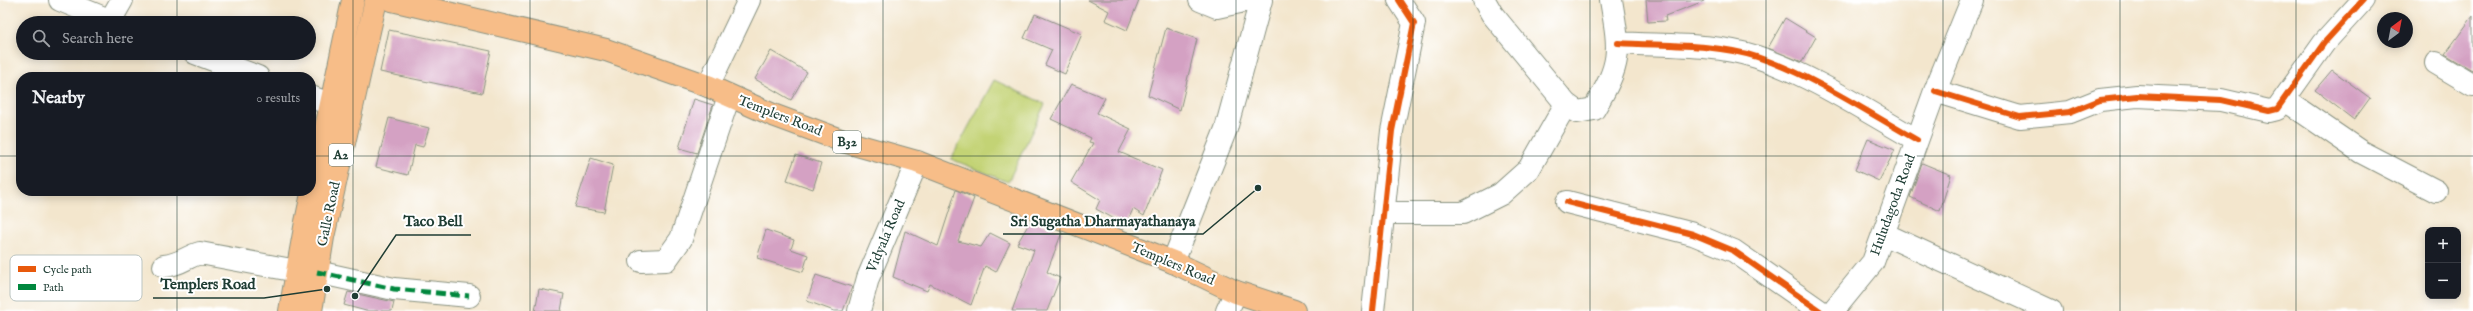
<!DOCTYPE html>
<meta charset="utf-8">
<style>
:root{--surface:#171b24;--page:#20242c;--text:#f1f3f6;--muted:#9ea1a6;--line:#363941}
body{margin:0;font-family:"IM FELL English",serif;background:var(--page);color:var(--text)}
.controls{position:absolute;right:12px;bottom:12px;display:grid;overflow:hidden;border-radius:8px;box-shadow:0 2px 10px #0003}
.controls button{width:36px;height:36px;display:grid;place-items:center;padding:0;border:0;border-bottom:1px solid var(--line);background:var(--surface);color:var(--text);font:20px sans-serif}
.compass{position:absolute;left:2377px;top:12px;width:36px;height:36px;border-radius:50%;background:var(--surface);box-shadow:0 2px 10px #0003;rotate:32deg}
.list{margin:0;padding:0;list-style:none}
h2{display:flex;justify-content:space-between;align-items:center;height:52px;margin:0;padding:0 16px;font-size:17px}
h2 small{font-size:13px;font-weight:400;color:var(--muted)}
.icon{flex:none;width:22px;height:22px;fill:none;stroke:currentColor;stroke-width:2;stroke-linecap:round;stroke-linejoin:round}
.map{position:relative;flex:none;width:2473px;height:311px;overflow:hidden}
.search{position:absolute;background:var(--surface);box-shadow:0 2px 10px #0003;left:16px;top:16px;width:300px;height:44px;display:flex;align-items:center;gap:10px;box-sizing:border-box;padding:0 14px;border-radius:22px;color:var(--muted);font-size:15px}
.panel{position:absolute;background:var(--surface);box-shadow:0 2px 10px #0003;left:16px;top:72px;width:300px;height:124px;border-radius:16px}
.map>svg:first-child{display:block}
</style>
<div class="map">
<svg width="2473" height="311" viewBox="0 0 2473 311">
<rect width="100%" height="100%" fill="#fff"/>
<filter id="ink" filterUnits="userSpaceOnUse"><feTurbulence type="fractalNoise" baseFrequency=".025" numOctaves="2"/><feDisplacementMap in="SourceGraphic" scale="8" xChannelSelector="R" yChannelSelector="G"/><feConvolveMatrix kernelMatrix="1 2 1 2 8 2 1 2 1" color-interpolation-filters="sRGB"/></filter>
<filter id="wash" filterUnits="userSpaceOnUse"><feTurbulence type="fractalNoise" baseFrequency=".012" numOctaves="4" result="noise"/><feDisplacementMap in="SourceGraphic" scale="16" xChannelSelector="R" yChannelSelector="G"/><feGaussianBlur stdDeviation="0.9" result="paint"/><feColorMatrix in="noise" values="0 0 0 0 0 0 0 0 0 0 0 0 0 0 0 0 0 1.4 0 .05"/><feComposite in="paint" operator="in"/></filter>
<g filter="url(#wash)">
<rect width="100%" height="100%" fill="#f3e6cd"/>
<path fill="#c3d375" stroke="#718854" d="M994 80 1045 104 1008 182 951 159Z"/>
<g id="blocks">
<path fill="#d4a1c3" d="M1088 0H1139L1127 30 1105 20 1109 11Z
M1646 0H1704V1L1665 16 1666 21 1648 22Z
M1035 14 1082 34 1065 74 1045 65 1052 50 1024 38Z
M2473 16V68L2472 70 2445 54Z
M1785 18 1816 37 1802 62 1768 48Z
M1166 28 1197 39 1180 110 1148 95Z
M389 30 491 51 482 93 380 72Z
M771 51 807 72 791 100 755 79Z
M2332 70 2370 98 2354 120 2315 90Z
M1071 84 1105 98 1097 113 1131 129 1119 152 1162 170 1144 216 1133 209 1126 225 1096 209 1100 200 1071 182 1093 143 1089 142 1091 138 1051 119Z
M694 99 713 105 697 153 679 148Z
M389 118 429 128 423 147 415 145 408 175 376 167Z
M1868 139 1895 150 1879 181 1855 170Z
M796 155 821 163 813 189 787 180Z
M591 158 613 165 604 212 575 207Z
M1922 163 1951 175 1940 211 1910 197Z
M956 190 974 198 958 241 981 247 990 233 1010 243 996 272 985 266 971 305 930 284 927 291 893 277 905 231 938 246Z
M1031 220 1062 232 1047 272 1060 278 1047 311H1012L1034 250 1017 244Z
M766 230 794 240 791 249 808 255 803 272 757 258Z
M816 275 852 287 843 311H834L807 301Z
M539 289 564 294 561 311H535Z
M348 292 394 302 392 311H366L344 305Z"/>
</g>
</g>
<g filter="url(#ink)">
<use href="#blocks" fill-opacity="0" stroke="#899280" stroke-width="1"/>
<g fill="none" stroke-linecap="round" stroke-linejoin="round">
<defs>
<path id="minor" d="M60 0 116 23
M1200 0 1217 7 1249 0
M1484 0 1492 14 1566 104 1577 112 1594 109C1622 62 1620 53 1611 0
M110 21 122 0
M1618 43C1664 46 1713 43 1757 57 1814 76 1865 111 1917 140
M195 53 258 77
M2436 63 2473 85
M708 86 749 0
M1935 91 2020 117 2070 112 2100 100 2137 96 2221 100 2269 111 2277 109 2324 43 2363 0
M311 97 330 104
M2285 100 2361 152 2436 191
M1567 202 1693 234 1734 251 1820 311
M1384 213H1463L1501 194 1529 169 1566 104
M1884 234 2051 311
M641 261 666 260 681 239 729 96
M1173 262 1226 129 1261 0
M164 266C182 264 185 257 200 253L297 271
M317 272 394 289 469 296
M859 311 868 278 917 162
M1227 311 1236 292
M1373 311 1392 131 1414 23 1399 0
M1833 311 1873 262 1935 91 1972 0"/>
<path id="major" d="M392 0 606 50 708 86 773 115 846 142 917 162 1173 262 1236 292 1294 311"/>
<path id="highway" d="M290 311 306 222 353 0
M311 311 323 237 376 0"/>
</defs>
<use href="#minor" stroke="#899280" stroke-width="24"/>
<use href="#major" stroke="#899280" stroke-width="24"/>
<use href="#highway" stroke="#899280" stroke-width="24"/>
<use href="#minor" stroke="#fff" stroke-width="22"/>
<use href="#major" stroke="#f7bd88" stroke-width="22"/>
<use href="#highway" stroke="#f7bd88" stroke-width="22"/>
<path stroke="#00873e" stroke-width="5" stroke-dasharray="10 5" stroke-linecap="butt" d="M317 272 394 289 469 296"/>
<defs>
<path id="cycleway" d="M1618 43C1664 46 1713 43 1757 57 1814 76 1865 111 1917 140
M1935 91 2020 117 2070 112 2100 100 2137 96 2221 100 2269 111 2277 109 2324 43 2363 0
M1567 202 1693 234 1734 251 1820 311
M1373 311 1392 131 1414 23 1399 0"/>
</defs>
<use href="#cycleway" stroke="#fff" stroke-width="8"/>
<use href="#cycleway" stroke="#e8590c" stroke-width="6"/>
</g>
</g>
<path fill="none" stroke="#1f3d34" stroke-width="1" stroke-opacity="0.55" d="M177 0V23M353 0V311M530 0V311M707 0V311M883 0V311M1060 0V311M1236 0V311M1413 0V311M1590 0V311M1766 0V311M1943 0V311M2120 0V311M2296 0V311M177 53V77M0 156H21M311 156H2473M177 191V311"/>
<g text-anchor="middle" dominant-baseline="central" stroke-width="4" stroke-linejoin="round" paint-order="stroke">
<g fill="#fff" stroke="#627771" stroke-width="1">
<rect x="833" y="131" width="28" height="22" rx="3"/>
<rect x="329" y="144" width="24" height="22" rx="3"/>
</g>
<g font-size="13" font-weight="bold" fill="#1f3d34">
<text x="847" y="142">B32</text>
<text x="341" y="155">A2</text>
</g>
<g font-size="14" fill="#1f3d34" stroke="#fff">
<text transform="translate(780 116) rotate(21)">Templers Road</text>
<text transform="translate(1893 205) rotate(-70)">Huludagoda Road</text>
<text transform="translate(329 214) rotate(-78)">Galle Road</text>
<text transform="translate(886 236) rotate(-67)">Vidyala Road</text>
<text transform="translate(1173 264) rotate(23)">Templers Road</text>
</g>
</g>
<rect x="10" y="255" width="132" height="46" rx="6" fill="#fff" stroke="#bcc5c2" stroke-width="1"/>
<rect x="18" y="266" width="18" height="6" fill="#e8590c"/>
<rect x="18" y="284" width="18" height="6" fill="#00873e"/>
<g font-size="11" fill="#1f3d34">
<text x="43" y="273">Cycle path</text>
<text x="43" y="291">Path</text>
</g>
<path fill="none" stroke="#1f3d34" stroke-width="1.5" d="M1258 188L1203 234H1003M355 296L396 235H471M327 289L264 298H153"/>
<g fill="#1f3d34" stroke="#fff" stroke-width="1.5">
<circle cx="1258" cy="188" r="4"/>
<circle cx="355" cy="296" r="4"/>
<circle cx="327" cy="289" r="4"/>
</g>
<g font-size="15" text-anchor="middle" font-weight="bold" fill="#1f3d34" stroke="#fff" stroke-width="4" stroke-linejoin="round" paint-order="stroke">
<text x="1103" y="226">Sri Sugatha Dharmayathanaya</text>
<text x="433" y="226">Taco Bell</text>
<text x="208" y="289">Templers Road</text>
</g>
</svg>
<div class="controls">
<button>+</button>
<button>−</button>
</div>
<svg class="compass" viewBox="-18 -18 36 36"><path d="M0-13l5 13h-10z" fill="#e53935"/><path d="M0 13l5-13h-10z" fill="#9ea1a6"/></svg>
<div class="search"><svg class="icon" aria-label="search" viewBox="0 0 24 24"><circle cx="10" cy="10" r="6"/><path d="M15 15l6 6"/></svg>Search here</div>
<section class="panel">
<h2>Nearby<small>0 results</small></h2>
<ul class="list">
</ul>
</section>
</div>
